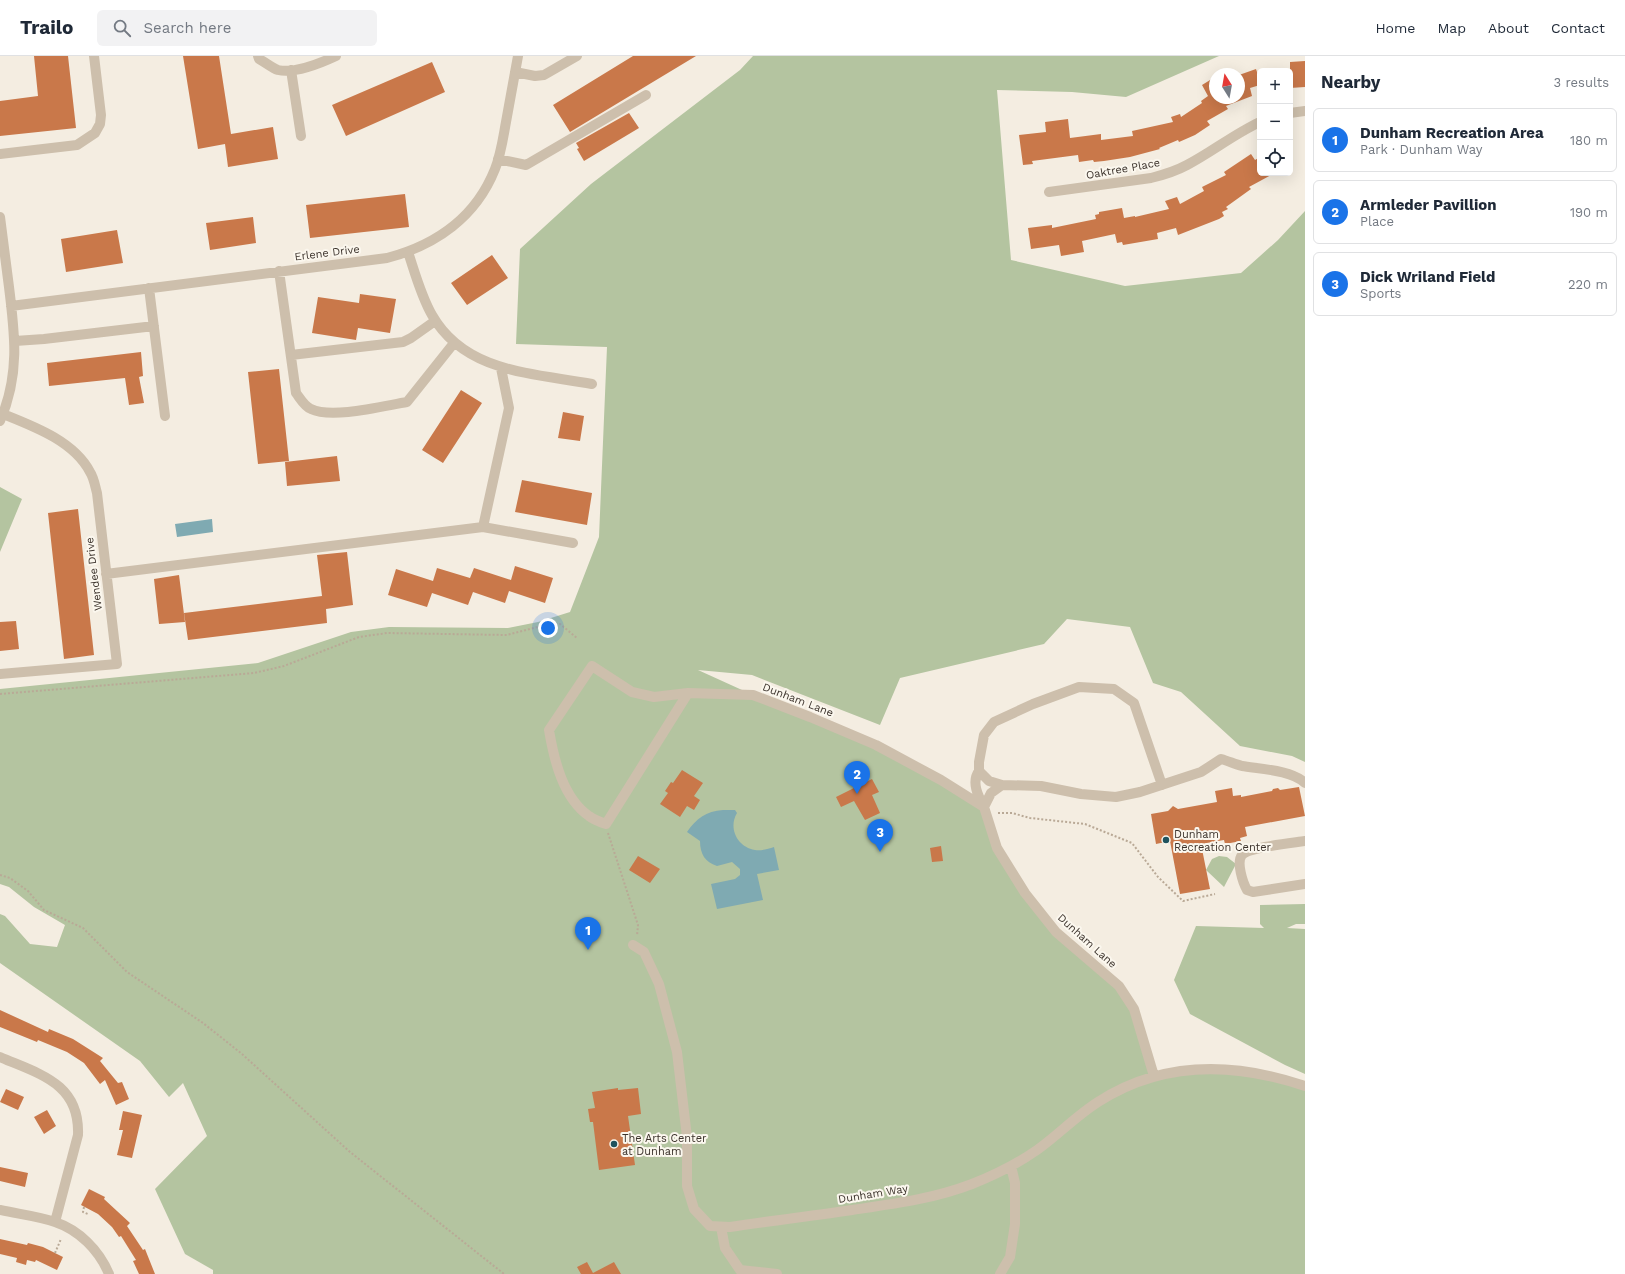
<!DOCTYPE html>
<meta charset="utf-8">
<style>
:root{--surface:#fff;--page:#f2f2f3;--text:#1f2937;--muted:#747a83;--line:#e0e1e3;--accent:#1a73e8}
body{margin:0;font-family:"Work Sans",sans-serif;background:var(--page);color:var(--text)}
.controls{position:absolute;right:12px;top:12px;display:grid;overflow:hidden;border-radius:6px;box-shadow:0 4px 16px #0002}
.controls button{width:36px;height:36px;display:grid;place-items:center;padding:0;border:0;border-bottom:1px solid var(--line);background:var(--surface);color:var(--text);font:20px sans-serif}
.compass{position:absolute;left:1209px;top:12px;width:36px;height:36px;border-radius:50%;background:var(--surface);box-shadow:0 4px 16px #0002;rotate:349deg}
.you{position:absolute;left:548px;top:572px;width:14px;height:14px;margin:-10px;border:3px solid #fff;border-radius:50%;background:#1a73e8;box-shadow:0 0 0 6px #1a73e833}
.badge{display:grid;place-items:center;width:26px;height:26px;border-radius:50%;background:var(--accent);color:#fff;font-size:13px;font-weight:700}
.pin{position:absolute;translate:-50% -33px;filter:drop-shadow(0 1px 2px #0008)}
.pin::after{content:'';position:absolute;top:21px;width:14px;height:12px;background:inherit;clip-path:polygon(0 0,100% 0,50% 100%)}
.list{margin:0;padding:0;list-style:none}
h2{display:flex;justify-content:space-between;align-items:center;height:52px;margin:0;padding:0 16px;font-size:17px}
h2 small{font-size:13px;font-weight:400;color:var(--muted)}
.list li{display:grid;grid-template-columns:26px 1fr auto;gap:12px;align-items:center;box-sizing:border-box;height:64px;margin:0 8px 8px;padding:0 8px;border:1px solid var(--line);border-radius:6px}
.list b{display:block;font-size:15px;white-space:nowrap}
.list p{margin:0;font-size:13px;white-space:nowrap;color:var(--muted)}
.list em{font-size:13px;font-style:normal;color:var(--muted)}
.icon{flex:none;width:22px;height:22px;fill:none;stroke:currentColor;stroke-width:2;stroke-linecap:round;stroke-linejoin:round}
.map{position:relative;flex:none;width:1305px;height:1218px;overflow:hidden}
header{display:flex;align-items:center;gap:24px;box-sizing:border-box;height:56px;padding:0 20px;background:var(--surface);border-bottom:1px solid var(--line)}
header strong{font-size:19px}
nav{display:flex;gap:22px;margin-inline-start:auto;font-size:14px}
.search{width:280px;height:36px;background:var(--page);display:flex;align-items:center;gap:10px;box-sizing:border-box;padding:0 14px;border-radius:6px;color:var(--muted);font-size:15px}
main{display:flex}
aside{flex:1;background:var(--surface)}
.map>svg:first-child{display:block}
</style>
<header>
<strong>Trailo</strong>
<div class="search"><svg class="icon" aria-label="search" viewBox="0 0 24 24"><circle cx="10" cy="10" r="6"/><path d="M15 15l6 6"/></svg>Search here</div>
<nav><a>Home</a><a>Map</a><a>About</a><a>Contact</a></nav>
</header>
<main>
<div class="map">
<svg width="1305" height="1218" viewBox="0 0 1305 1218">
<rect width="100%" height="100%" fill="#f4ede1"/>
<path fill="#b4c4a0" d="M753 0H1219L1126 41 1072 36 997 34 1011 204 1125 230 1241 217 1278 184 1305 155V706L1292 700 1240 690 1181 636 1153 627 1130 571 1067 563 1044 588 900 622 880 669 752 619 698 614 753 639 876 689 984 751 997 792 1056 876 1119 930 1134 953 1154 1020 1224 1012 1305 1030V1218H213V1214L185 1198 155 1133 207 1080 183 1027 169 1041 140 1005 0 907V858L5 860 30 888 57 891 65 869 34 851 9 831 0 828V633L258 607 351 576 389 571 508 572 538 566 570 556 599 481 607 291 516 288 520 193 591 128 740 14Z
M0 431 22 443 0 496Z
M1219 800 1227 801 1236 808 1224 831 1206 814 1212 803Z
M1305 848V868H1296L1287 872 1305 873V1018L1285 1009 1190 958 1174 924 1196 870 1264 872 1260 868V849Z"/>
<path fill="#7faab2" d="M212 463 213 476 177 481 175 468Z
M723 754H735L737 757C728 772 737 791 755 794 761 795 768 793 774 791L779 814 757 818 763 844 717 853 711 828 735 823 740 819V813L732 806 717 810C705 806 700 798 700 785L687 776C696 763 706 755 723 754Z"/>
<path fill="#c9784a" d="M34 0H68L76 72 0 80V45L38 40Z
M183 0H219L231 78 273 71 278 103 228 111 225 88 198 93Z
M633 0H696L570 76 553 49Z
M1305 5V31L1290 32V6Z
M432 6 445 36 346 80 332 49Z
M1256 13 1258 19H1260V29L1250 32 1252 40 1226 50 1228 53 1207 65 1210 69 1195 79 1179 86 1178 84 1159 92 1160 93 1130 101 1104 105 1094 106 1093 104 1079 106 1078 99 1032 105 1033 108 1023 109 1019 79 1046 76 1045 66 1068 63 1070 82 1101 78V84L1133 80 1132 75 1173 66 1171 61 1180 58 1181 61 1202 47 1201 45 1208 40 1202 29 1215 21V42H1239V19Z
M629 57 639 72 584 105 577 93 579 92 576 87Z
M1251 98 1255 104 1260 101V117H1275L1249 131 1251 133 1226 151 1228 153 1222 156 1224 160 1219 163 1178 179 1176 172 1157 177 1158 183 1123 189 1122 186 1117 187 1115 178 1082 185 1084 196 1061 200 1059 189 1031 193 1028 172 1052 169V172L1096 163 1095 159 1099 158V156L1122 152 1124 162 1135 160V161L1169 153 1165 145 1177 141 1180 148 1204 135 1202 131 1226 119 1224 116Z
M405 138 409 171 310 182 306 149Z
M253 161 256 187 210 194 206 167Z
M117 174 123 207 66 216 61 183Z
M492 199 508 222 467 249 451 227Z
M360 238 396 243 390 277 358 272 356 284 312 277 318 241 359 247Z
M141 296 143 320 139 321 144 347 129 349 125 322 49 330 47 307Z
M279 313 289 405 258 408 248 316Z
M461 334 482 347 443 407 422 394Z
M563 356 584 360 580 385 558 382Z
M337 400 340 425 287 430 285 406Z
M522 424 592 437 587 469 515 456Z
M78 453 94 599 64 603 48 457Z
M347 496 353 549 326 553 327 567 188 584 184 557 322 540 317 499Z
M515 510 553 522 545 547 509 535 505 547 473 536 468 549 432 537 427 551 388 539 396 513 433 525 437 512 470 522 474 512 511 524Z
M179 519 185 566 159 568 154 523Z
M16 565 19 593 0 595V566Z
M682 714 703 727 694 740 700 744 694 754 687 750 680 761 660 748 668 737 665 735 671 726 673 727Z
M872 723 879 736 872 739 880 757 865 764 854 745 841 751 836 741Z
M1299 731 1305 760 1245 771 1247 780 1240 782 1241 785 1225 788 1224 784 1201 788 1210 833 1180 838 1170 785 1156 788 1151 758 1168 755 1173 750 1178 753 1217 746 1215 735 1232 732 1233 740 1241 739V741L1272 735 1273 733 1278 732 1280 734Z
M941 790 943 805 932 806 930 792Z
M638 800 660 813 650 827 629 814Z
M0 954 48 976 49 973 73 983 103 1002 100 1005 118 1027 122 1026 129 1043 116 1049 105 1024 100 1028 84 1007 67 996 38 984 37 986 0 971Z
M618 1032V1034L638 1032 641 1058 628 1060 635 1109 599 1114 593 1066H590L588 1053 595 1052 592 1036Z
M6 1033 24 1041 18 1054 0 1046Z
M47 1054 56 1070 44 1078 34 1061Z
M123 1055 142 1059 132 1102 117 1099 123 1074H119Z
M0 1111 28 1117 25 1131 0 1125Z
M89 1133 105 1141 104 1143 130 1167 127 1170 143 1194 145 1193 155 1218H139L133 1205 136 1204 121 1180 119 1181 112 1171 98 1158 81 1149Z
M0 1183 27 1189 28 1187 43 1191 63 1201 57 1214 36 1204 35 1206 27 1204 26 1209 16 1206 17 1202 0 1198Z
M587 1206 593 1217 614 1206 621 1218H581L577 1211Z"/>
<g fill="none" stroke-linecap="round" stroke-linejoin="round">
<path stroke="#b9a996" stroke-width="2" stroke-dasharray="2 2" stroke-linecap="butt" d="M0 638 254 617 284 610 359 581 387 577 507 579 549 568H560L577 582
M998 757H1012L1030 762 1085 768 1132 787 1158 821 1183 845 1215 838
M608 777 638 869 637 880
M0 819 10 822 28 835 44 854 83 872 127 916 203 967 242 998 350 1096 504 1218
M84 1151 83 1156 88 1158
M55 1197 61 1183"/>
<path stroke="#cdbfac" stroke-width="10" d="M258 0 259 3C265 6 272 12 278 14 295 18 321 7 336 0
M291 14 301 80
M515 16 535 20 544 19 577 0
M1290 57 1305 55
M0 98 77 89 95 77 100 68 101 59 94 0
M498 103 526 109 646 39
M1049 136 1151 122C1163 119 1176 115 1187 109 1212 96 1234 78 1260 66
M0 161C3 184 6 207 9 231 15 279 20 319 0 365
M408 196C415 217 421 240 432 259 465 317 533 317 592 328
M279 215 296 337C300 342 304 350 311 353 332 363 383 350 407 346L454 287
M149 232 165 360
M11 250 387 202C436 189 476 161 495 113 501 98 503 82 506 66 510 44 514 22 518 0
M15 285 44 283 154 270
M291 299 403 286 411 282 435 265
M483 471 509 352 501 312
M106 518 483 471 573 487
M0 618 117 608 97 437C95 430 94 422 90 416 74 385 33 370 3 358
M688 637 606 768C600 766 594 764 589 760 563 742 554 704 549 674L592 610 632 636 654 641 688 637 753 639 810 661 876 689 941 724 984 751
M979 715C971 726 978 740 984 751
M1002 729 989 725 979 715V706L984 679 994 666 1033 648 1079 631 1114 633 1134 647 1162 729
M1305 785C1292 787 1250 791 1242 799 1236 806 1243 827 1247 834L1253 836 1305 828
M633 889 644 896 659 928 677 996 687 1081V1130L694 1153 710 1170 730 1171C770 1165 811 1160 852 1154 893 1148 933 1143 972 1128 995 1119 1017 1108 1037 1094 1058 1079 1076 1060 1098 1046 1163 1004 1234 1006 1305 1030
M0 1001C39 1018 80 1027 78 1079L55 1166
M1154 1020 1134 953 1119 930 1056 876 1025 837 997 792 984 751 991 737 1002 729 1041 730 1081 738 1116 741 1140 736 1201 716 1221 703C1228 705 1235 708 1242 710 1260 713 1292 714 1305 727
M0 1154C18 1158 37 1160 55 1166 79 1174 99 1194 109 1218
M721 1171 725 1192 740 1214 777 1218
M1000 1218 1010 1201 1015 1168V1127L1011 1110"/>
</g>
<g fill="#1f535e" stroke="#fbf7ee" stroke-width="1.5">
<circle cx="1166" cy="784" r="4"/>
<circle cx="614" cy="1088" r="4"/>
</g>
<g text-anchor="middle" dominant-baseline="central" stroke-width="4" stroke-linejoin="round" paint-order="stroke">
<g font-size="11" fill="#3b322b" stroke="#fbf7ee">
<text transform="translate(1123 113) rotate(-10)">Oaktree Place</text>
<text transform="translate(327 197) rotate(-7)">Erlene Drive</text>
<text transform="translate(94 518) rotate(-97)">Wendee Drive</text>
<text transform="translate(798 644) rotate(21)">Dunham Lane</text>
<text transform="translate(1087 885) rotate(42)">Dunham Lane</text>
<text transform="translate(873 1138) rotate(-9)">Dunham Way</text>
</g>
<g font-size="11" fill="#3b322b" stroke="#fbf7ee" text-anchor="start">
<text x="1174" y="778">Dunham<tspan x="1174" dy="13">Recreation Center</tspan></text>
<text x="622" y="1082">The Arts Center<tspan x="622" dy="13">at Dunham</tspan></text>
</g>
</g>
</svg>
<div class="controls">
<button>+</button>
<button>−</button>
<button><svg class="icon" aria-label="locate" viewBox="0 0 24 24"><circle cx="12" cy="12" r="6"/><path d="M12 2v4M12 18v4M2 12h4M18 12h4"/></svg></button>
</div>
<svg class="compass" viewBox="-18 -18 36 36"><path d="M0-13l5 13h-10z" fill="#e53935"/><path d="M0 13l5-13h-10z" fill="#747a83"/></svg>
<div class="you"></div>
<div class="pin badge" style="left:588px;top:894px">1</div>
<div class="pin badge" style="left:857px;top:738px">2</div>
<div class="pin badge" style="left:880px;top:796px">3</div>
</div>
<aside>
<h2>Nearby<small>3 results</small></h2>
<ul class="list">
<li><span class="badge">1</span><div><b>Dunham Recreation Area</b><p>Park · Dunham Way</p></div><em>180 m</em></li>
<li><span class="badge">2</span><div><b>Armleder Pavillion</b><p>Place</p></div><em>190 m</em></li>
<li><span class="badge">3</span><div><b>Dick Wriland Field</b><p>Sports</p></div><em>220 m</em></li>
</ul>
</aside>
</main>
